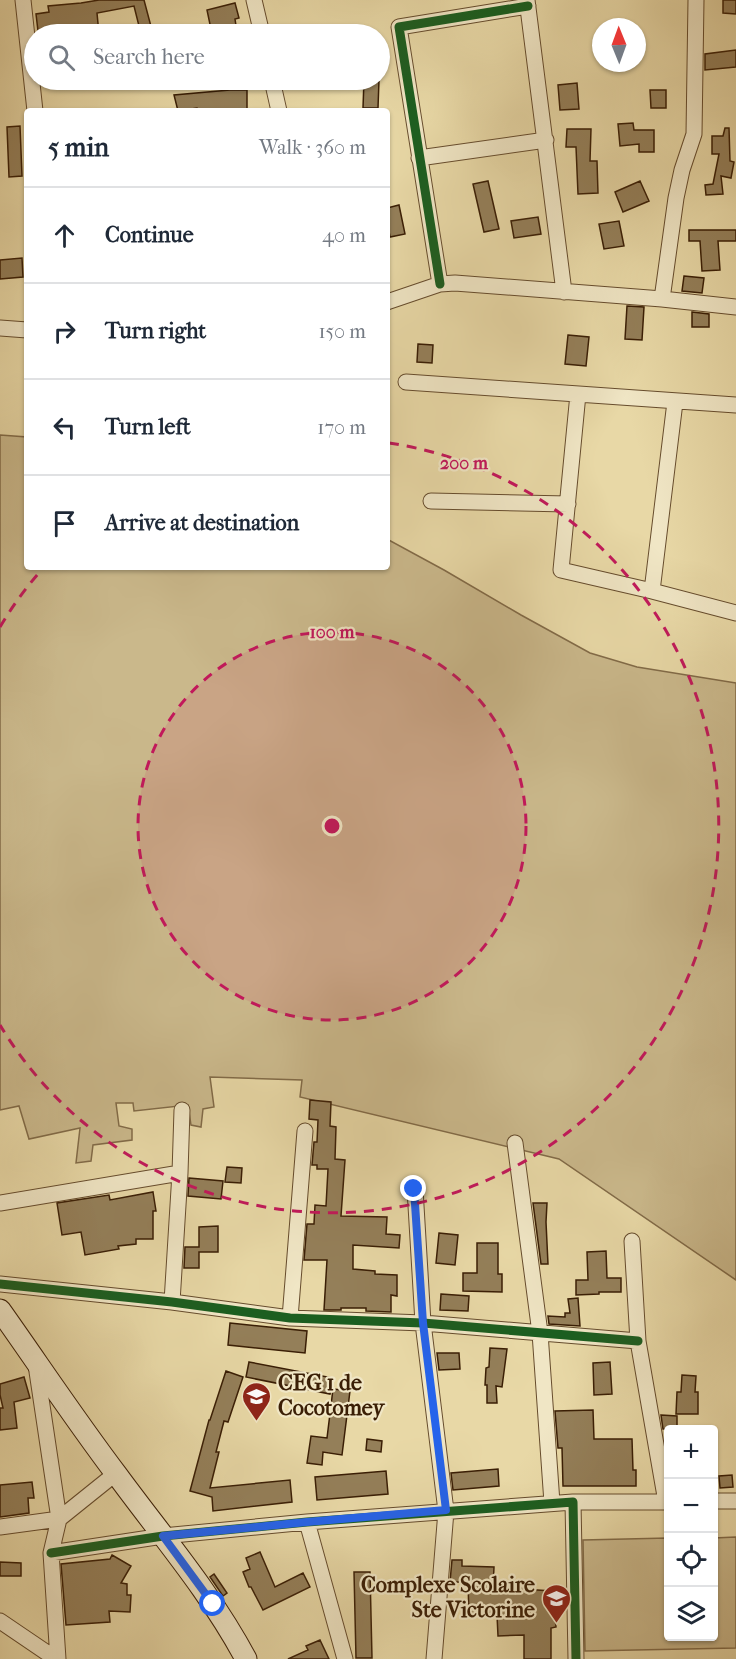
<!DOCTYPE html>
<meta charset="utf-8">
<style>
:root{--surface:#fff;--page:#f6f6f7;--text:#1f2937;--muted:#747a83;--line:#e0e1e3}
body{margin:0;font-family:"IM FELL French Canon",serif;background:var(--page);color:var(--text)}
.controls{position:absolute;right:18px;bottom:18px;display:grid;overflow:hidden;border-radius:6px;box-shadow:0 2px 4px #0004}
.controls button{width:54px;height:54px;display:grid;place-items:center;padding:0;border:0;border-bottom:2px solid var(--line);background:var(--surface);color:var(--text);font:30px sans-serif}
.compass{position:absolute;left:592px;top:18px;width:54px;height:54px;border-radius:50%;background:var(--surface);box-shadow:0 2px 4px #0004;rotate:359deg}
.stop{position:absolute;width:18px;height:18px;margin:-14px;border:4px solid #2563eb;border-radius:50%;background:#fff}
.stop.end{background:#2563eb;border-color:#fff;box-shadow:0 2px 6px #0008}
.list{margin:0;padding:0;list-style:none}
h2{display:flex;justify-content:space-between;align-items:center;height:78px;margin:0;padding:0 24px;font-size:26px}
h2 small{font-size:20px;font-weight:400;color:var(--muted)}
.list li{display:grid;grid-template-columns:39px 1fr auto;gap:18px;align-items:center;box-sizing:border-box;height:96px;padding:0 24px;border-top:2px solid var(--line)}
.list b{display:block;font-size:22px;white-space:nowrap}
.list em{font-size:20px;font-style:normal;color:var(--muted)}
.icon{flex:none;width:33px;height:33px;fill:none;stroke:currentColor;stroke-width:2;stroke-linecap:round;stroke-linejoin:round}
.map{position:relative;flex:none;width:736px;height:1659px;overflow:hidden}
.search{position:absolute;background:var(--surface);box-shadow:0 2px 4px #0004;left:24px;top:24px;width:366px;height:66px;display:flex;align-items:center;gap:15px;box-sizing:border-box;padding:0 21px;border-radius:33px;color:var(--muted);font-size:22px}
.panel{position:absolute;background:var(--surface);box-shadow:0 2px 4px #0004;left:24px;top:108px;width:366px;height:462px;border-radius:6px}
.map>svg:first-child{display:block}
</style>
<div class="map">
<svg width="736" height="1659" viewBox="0 0 736 1659">
<rect width="100%" height="100%" fill="#e8d8a6"/>
<filter id="stains"><feTurbulence type="fractalNoise" baseFrequency=".00333" numOctaves="4"/><feColorMatrix values="0 0 0 0 .2 0 0 0 0 .09 0 0 0 0 .02 0 0 0 .5 -.17"/></filter>
<radialGradient id="worn" r=".72"><stop offset=".6" stop-color="#630" stop-opacity="0"/><stop offset="1" stop-color="#630" stop-opacity=".3"/></radialGradient>
<path fill="#cab88b" stroke="#826b48" stroke-width="1.5" d="M0 435 27 437V567H387V539L444 570 521 615 590 653 637 667 736 683V1280L559 1159 300 1097 302 1080 210 1077 214 1107 203 1109 201 1127 191 1125 188 1105 134 1111 133 1103H116L119 1126 132 1129V1140L93 1145 91 1161 76 1163 80 1128 29 1139 19 1106 0 1110Z
M736 1537V1648L585 1651 583 1540 668 1538V1636H714V1538Z"/>
<path fill="#947f59" stroke="#3a1e05" stroke-width="1.5" d="M99 0H144L153 34H141L134 6 97 13 99 34H51V29L38 31 36 14 49 12 48 6 81 3Z
M723 0H736V14L723 13Z
M235 3 239 18 235 19 237 32 212 34 207 10Z
M736 50V67L705 70V54Z
M364 80H379L378 108H363Z
M577 83 579 109 560 110 558 85Z
M230 90H247V111H198L197 108 178 111 174 95Z
M650 90H666V108H651Z
M633 123 634 130H654V152H639V144L620 146 618 124Z
M20 126 22 176 9 177 7 127Z
M725 128H729L730 161 734 162 731 178 721 176 723 194 706 195 705 185 713 184 719 154H712V136H723Z
M567 129H591L590 161H597L598 193 578 194 576 147H566Z
M488 181 499 229 484 232 473 184Z
M640 181 649 201 623 212 615 192Z
M399 205 405 234 390 237 387 221V208Z
M538 217 541 234 514 238 511 221Z
M619 221 624 246 604 249 599 224Z
M689 230H736V241H718L720 270 702 271 700 241H689Z
M22 258 23 277 0 279V260Z
M684 276 704 278 702 293 682 291Z
M627 306 644 307 642 340 625 339Z
M692 312 709 314V327H692Z
M568 335 589 337 586 366 565 364Z
M418 344 433 345 432 363 417 362Z
M310 1100 331 1102 330 1126 336 1127 335 1159 345 1160 341 1216 387 1217 386 1234 400 1235 399 1248 353 1245V1269L375 1271V1274L397 1275V1296L391 1295V1312L366 1311V1308H341V1310H324L327 1260H304L307 1224H314L315 1205 326 1206 328 1169H317V1165H312L314 1142H317L318 1120 309 1119Z
M227 1167 242 1168 241 1183 225 1182Z
M189 1178 223 1181 221 1199 188 1196Z
M153 1192 156 1211H153V1239H136V1244L118 1246 119 1249 85 1255 81 1232 62 1235 57 1203 109 1195 110 1200Z
M533 1203H547L546 1222 548 1264H541Z
M218 1226V1252H199V1268H184L185 1247H199V1227Z
M439 1233 458 1235 455 1265 436 1263Z
M477 1243H498V1274H502V1292L463 1291V1273H477Z
M606 1251 607 1278H621V1292H599V1294L576 1295V1280H588L587 1252Z
M441 1294 469 1296 468 1311 440 1310Z
M578 1298 580 1326 549 1324 548 1316 565 1317V1313H570L568 1299Z
M230 1323 307 1331 305 1353 228 1345Z
M490 1348 507 1349 502 1387 496 1386 497 1403H487V1385H485L486 1368 489 1367Z
M437 1353H459L460 1369 439 1370Z
M249 1362 333 1378 330 1394 246 1377Z
M610 1362 612 1394 594 1395 593 1363Z
M226 1371 243 1377 228 1422 224 1421 216 1452H219L210 1488 290 1480 292 1502 213 1511 212 1497 190 1491 209 1420H210Z
M682 1375 696 1376 695 1392H698V1414H676L677 1392H681Z
M24 1377 30 1398 14 1402 17 1428 0 1430V1408H3L0 1395V1384Z
M333 1389 350 1391 342 1455 323 1452 322 1465 307 1463 311 1436 327 1438Z
M593 1410 594 1439H632L633 1470H636V1486H563L562 1448H558L555 1411Z
M661 1415 677 1416V1429H663Z
M367 1439 382 1441 381 1452 366 1450Z
M498 1469 499 1486 453 1490 451 1473Z
M386 1471 388 1494 317 1500 315 1477Z
M732 1475 733 1487 720 1488 719 1476Z
M32 1482 34 1498H28L29 1513 0 1517V1485Z
M260 1552 275 1587 303 1573 310 1587 263 1610 251 1587H249L243 1572 250 1569 246 1558Z
M112 1555 131 1566 121 1583 127 1584V1595H131L130 1612 109 1611 110 1622 66 1625 61 1564 110 1559Z
M452 1560H462V1566L494 1567 493 1588H522V1589L552 1591 556 1627 551 1628V1659H524V1635L498 1636 497 1615 469 1616 468 1582H450Z
M0 1562 21 1563V1576H0Z
M354 1572H370L372 1658H356Z
M214 1574 227 1593 223 1596 210 1577Z
M320 1640 329 1659H288L308 1650 306 1646Z"/>
<g fill="none" stroke-linecap="round" stroke-linejoin="round">
<defs>
<path id="minor" d="M23 0 35 111
M254 0 262 34
M527 0 564 292
M272 80 279 111
M419 158 546 140
M440 284 399 27 528 6
M662 299 676 198 682 170 694 134 696 0
M387 302 440 284 455 283 662 299 736 307
M0 328 27 330
M406 382 736 405
M578 394 561 570 652 591 736 613
M431 501 568 504
M652 591 675 402
M515 1143 540 1333 552 1503
M415 1189 423 1323 446 1511 434 1659
M0 1203 180 1173
M632 1241 638 1341 666 1502
M0 1284 172 1302 290 1318 423 1323 638 1341
M172 1302 180 1173 182 1110
M290 1318 305 1131
M36 1365 59 1519 51 1553 58 1659
M714 1501H736
M573 1502H668
M307 1522 345 1659
M0 1527 59 1519 115 1474
M51 1553 163 1536 307 1522 573 1502 576 1659
M0 1621 56 1659"/>
<path id="secondary" d="M0 1310C39 1365 76 1421 117 1475 161 1535 211 1593 246 1659"/>
</defs>
<use href="#minor" stroke="#664c2d" stroke-width="17"/>
<use href="#secondary" stroke="#3a1e05" stroke-width="23"/>
<use href="#minor" stroke="#f0e6c5" stroke-width="15"/>
<use href="#secondary" stroke="#f0e6c5" stroke-width="21"/>
<defs>
<path id="cycleway" d="M440 284 399 27 528 6
M0 1284 172 1302 290 1318 423 1323 638 1341
M51 1553 163 1536 307 1522 573 1502 576 1659"/>
</defs>
<use href="#cycleway" stroke="#f0e6c5" stroke-width="13"/>
<use href="#cycleway" stroke="#1b5e20" stroke-width="9"/>
</g>
<g fill="none" stroke-linecap="round" stroke-linejoin="round">
<path stroke="#2563eb" stroke-width="8" d="M213 1604 163 1536 307 1522 446 1510 423 1323 414 1189"/>
</g>
<circle cx="332" cy="826" r="194" fill="#c2185b" fill-opacity=".12"/>
<g fill="none" stroke="#c2185b" stroke-width="3" stroke-dasharray="10 8">
<circle cx="332" cy="826" r="194"/>
<path d="M0 627A387 387 0 0 1 44 567M389 443A387 387 0 1 1 0 1025"/>
</g>
<defs>
<symbol id="school-pin" viewBox="-11 -11 22 30"><path d="M0 17L-7.5 6A9.5 9.5 0 1 1 7.5 6Z" fill="#8f2418" stroke="#f0e6c5"/><path d="M0-5L7-2L0 1L-7-2ZM-4 1L0 2.5L4 1V4Q0 6-4 4Z" fill="#fff"/></symbol>
</defs>
<g fill-rule="evenodd">
<use href="#school-pin" x="240" y="1380" width="33" height="45"/>
<use href="#school-pin" x="540" y="1582" width="33" height="45"/>
</g>
<g text-anchor="middle" dominant-baseline="central" stroke-width="4.5" stroke-linejoin="round" paint-order="stroke">
<g font-size="22" font-weight="bold" fill="#3a1e05" stroke="#f0e6c5" text-anchor="start">
<text x="278" y="1383">CEG 1 de<tspan x="278" dy="25">Cocotomey</tspan></text>
<text x="535" y="1585" text-anchor="end">Complexe Scolaire<tspan x="535" dy="25">Ste Victorine</tspan></text>
</g>
</g>
<circle cx="332" cy="826" r="9" fill="#c2185b" stroke="#f0e6c5" stroke-width="3"/>
<g font-size="18" text-anchor="middle" font-weight="bold" fill="#c2185b" stroke="#f0e6c5" stroke-width="4.5" stroke-linejoin="round" paint-order="stroke">
<text x="464" y="469">200 m</text>
<text x="332" y="638">100 m</text>
</g>
<rect width="100%" height="100%" filter="url(#stains)"/>
<rect width="100%" height="100%" fill="url(#worn)"/>
</svg>
<div class="controls">
<button>+</button>
<button>−</button>
<button><svg class="icon" aria-label="locate" viewBox="0 0 24 24"><circle cx="12" cy="12" r="6"/><path d="M12 2v4M12 18v4M2 12h4M18 12h4"/></svg></button>
<button><svg class="icon" aria-label="layers" viewBox="0 0 24 24"><path d="M12 4l9 5-9 5-9-5zM3 14l9 5 9-5"/></svg></button>
</div>
<svg class="compass" viewBox="-18 -18 36 36"><path d="M0-13l5 13h-10z" fill="#e53935"/><path d="M0 13l5-13h-10z" fill="#747a83"/></svg>
<div class="stop" style="left:213px;top:1604px"></div>
<div class="stop end" style="left:414px;top:1189px"></div>
<div class="search"><svg class="icon" aria-label="search" viewBox="0 0 24 24"><circle cx="10" cy="10" r="6"/><path d="M15 15l6 6"/></svg>Search here</div>
<section class="panel">
<h2>5 min<small>Walk · 360 m</small></h2>
<ul class="list">
<li><svg class="icon" aria-label="ahead" viewBox="0 0 24 24"><path d="M12 20V5M6 11l6-6 6 6"/></svg><div><b>Continue</b></div><em>40 m</em></li>
<li><svg class="icon" aria-label="right" viewBox="0 0 24 24"><path d="M7 20v-9h11M14 6l5 5-5 5"/></svg><div><b>Turn right</b></div><em>150 m</em></li>
<li><svg class="icon" aria-label="left" viewBox="0 0 24 24"><path d="M17 20v-9H6M10 6l-5 5 5 5"/></svg><div><b>Turn left</b></div><em>170 m</em></li>
<li><svg class="icon" aria-label="arrive" viewBox="0 0 24 24"><path d="M6 21V4h12l-3 4 3 4H6"/></svg><div><b>Arrive at destination</b></div></li>
</ul>
</section>
</div>
